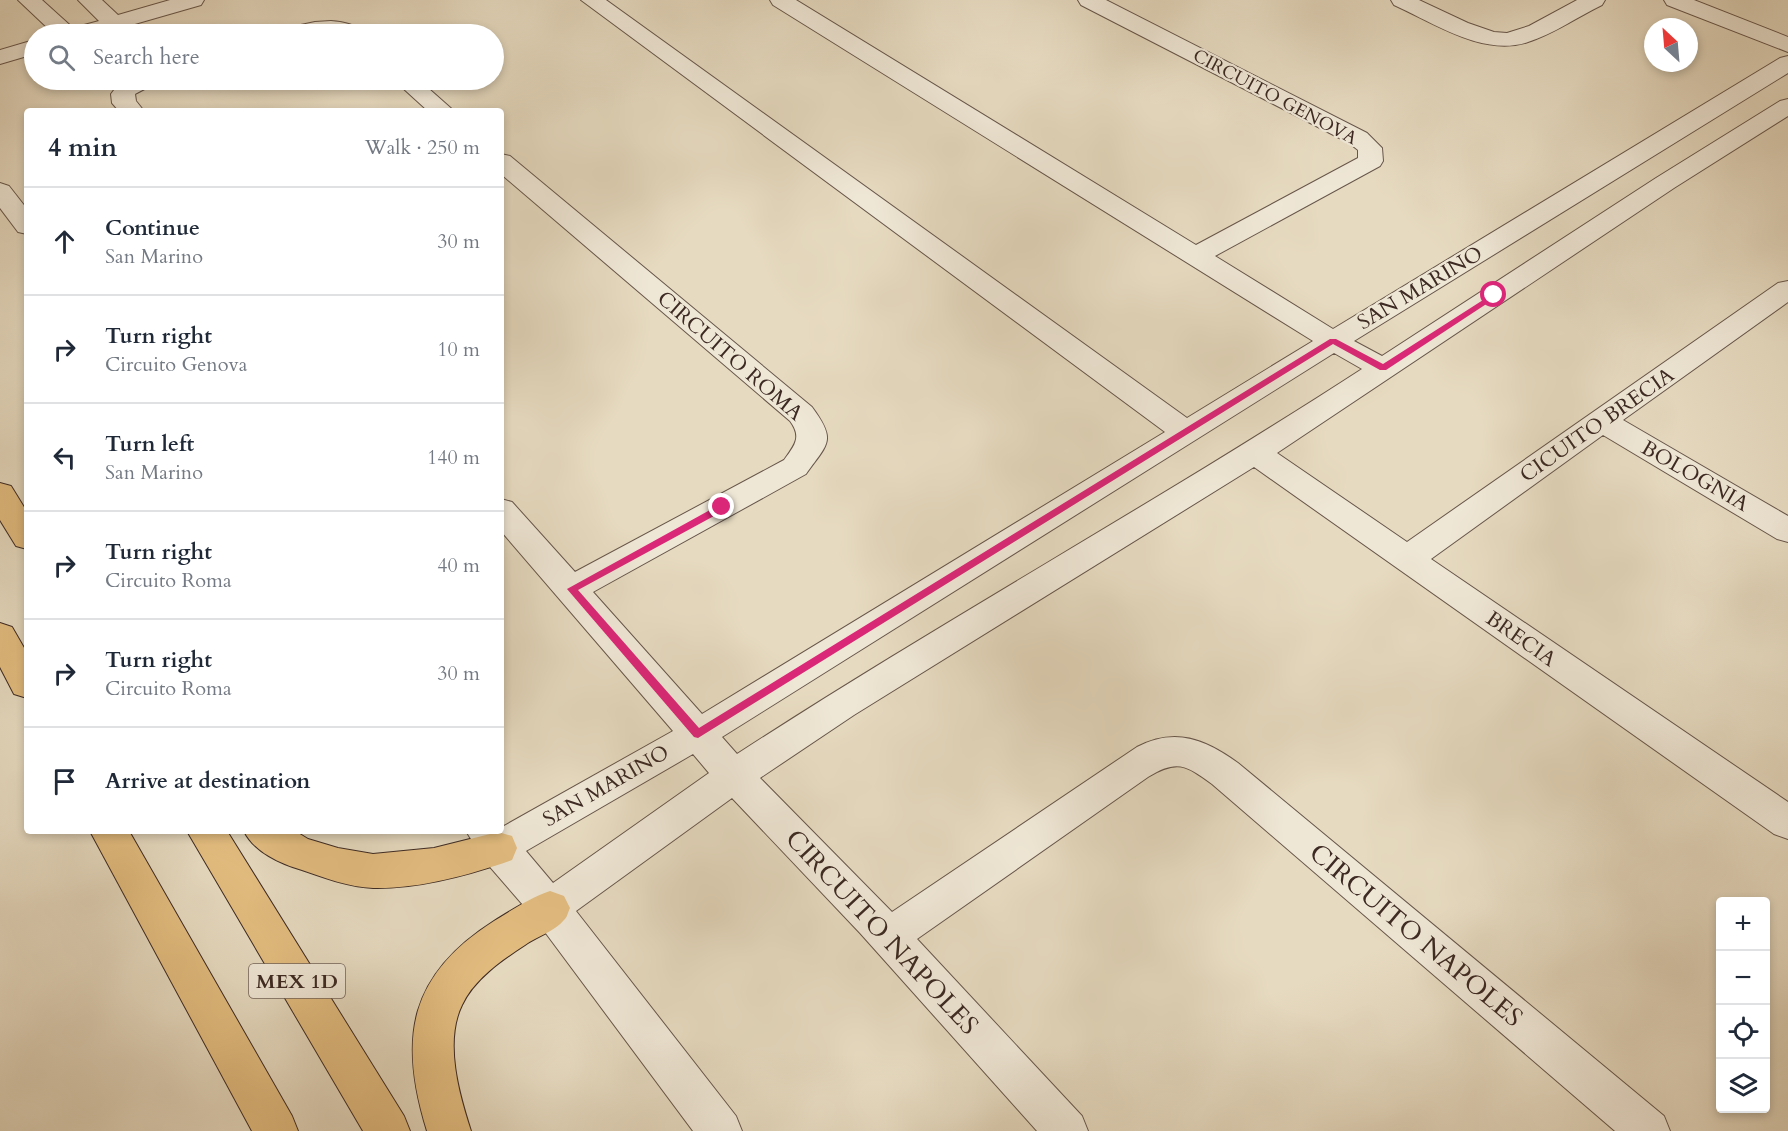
<!DOCTYPE html>
<meta charset="utf-8">
<style>
:root{--surface:#fff;--page:#f2f2f3;--text:#1f2937;--muted:#747a83;--line:#e0e1e3}
body{margin:0;font-family:Cardo,serif;background:var(--page);color:var(--text)}
.controls{position:absolute;right:18px;bottom:18px;display:grid;overflow:hidden;border-radius:6px;box-shadow:0 3px 9px #0003}
.controls button{width:54px;height:54px;display:grid;place-items:center;padding:0;border:0;border-bottom:2px solid var(--line);background:var(--surface);color:var(--text);font:30px sans-serif}
.compass{position:absolute;left:1644px;top:18px;width:54px;height:54px;border-radius:50%;background:var(--surface);box-shadow:0 3px 9px #0003;rotate:334deg}
.stop{position:absolute;width:18px;height:18px;margin:-14px;border:4px solid #db2777;border-radius:50%;background:#fff}
.stop.end{background:#db2777;border-color:#fff;box-shadow:0 2px 6px #0008}
.list{margin:0;padding:0;list-style:none}
h2{display:flex;justify-content:space-between;align-items:center;height:78px;margin:0;padding:0 24px;font-size:26px}
h2 small{font-size:20px;font-weight:400;color:var(--muted)}
.list li{display:grid;grid-template-columns:39px 1fr auto;gap:18px;align-items:center;box-sizing:border-box;height:108px;padding:0 24px;border-top:2px solid var(--line)}
.list b{display:block;font-size:22px;white-space:nowrap}
.list p{margin:0;font-size:20px;white-space:nowrap;color:var(--muted)}
.list em{font-size:20px;font-style:normal;color:var(--muted)}
.icon{flex:none;width:33px;height:33px;fill:none;stroke:currentColor;stroke-width:2;stroke-linecap:round;stroke-linejoin:round}
.map{position:relative;flex:none;width:1788px;height:1131px;overflow:hidden}
.search{position:absolute;background:var(--surface);box-shadow:0 3px 9px #0003;left:24px;top:24px;width:480px;height:66px;display:flex;align-items:center;gap:15px;box-sizing:border-box;padding:0 21px;border-radius:33px;color:var(--muted);font-size:22px}
.panel{position:absolute;background:var(--surface);box-shadow:0 3px 9px #0003;left:24px;top:108px;width:480px;height:726px;border-radius:6px}
.map>svg:first-child{display:block}
</style>
<div class="map">
<svg width="1788" height="1131" viewBox="0 0 1788 1131">
<rect width="100%" height="100%" fill="#e6dac0"/>
<filter id="stains"><feTurbulence type="fractalNoise" baseFrequency=".00333" numOctaves="4"/><feColorMatrix values="0 0 0 0 .2 0 0 0 0 .09 0 0 0 0 .02 0 0 0 .5 -.17"/></filter>
<radialGradient id="worn" r=".72"><stop offset=".6" stop-color="#630" stop-opacity="0"/><stop offset="1" stop-color="#630" stop-opacity=".3"/></radialGradient>
<g fill="none" stroke-linecap="round" stroke-linejoin="round">
<defs>
<path id="minor" d="M18 0H42L73 28 99 21 78 0H102L118 15 170 0H204L201 5 100 34H54Z
M581 0H606L1187 418 1313 341 773 5 770 0H796L1196 245 1358 158V150L1349 143 1081 5 1078 0H1106L1367 133 1382 148 1383 161 1380 166 1215 256 1333 329 1780 58 1788 56V73L1354 341 1382 356 1656 178 1780 101 1788 99V116L1674 188 1277 453 1407 542 1778 283 1788 281V302L1623 420 1788 516V542L1777 539 1603 435 1431 559 1788 802V839L1774 834 1254 467 854 715 760 778 892 912 1137 747C1175 727 1205 739 1238 763L1664 1116 1670 1131H1615L1212 784C1186 765 1177 759 1148 777L917 939 1082 1116 1088 1131H1037L860 933 732 798 576 911 736 1116 742 1131H693L536 920 484 860 466 831H501V822L504 826 673 731 501 531V499L512 502 575 572 784 460C795 445 802 437 790 421L501 174V154L510 156 812 407C837 441 828 443 806 474L593 592 702 714 1165 432ZM1334 353 1362 369C1157 502 942 621 737 754L722 737ZM693 754 709 773 553 883 526 851Z
M1391 0H1419L1468 23 1494 32 1507 33 1529 26 1577 0H1605L1602 5C1577 17 1554 34 1528 42 1483 57 1434 23 1394 5Z
M1664 0H1694L1788 37V52L1667 5Z
M331 21C342 22 358 24 365 34H279L282 29 315 22Z
M34 40V54L0 64V50Z
M126 80H156L152 85 135 94 136 101 144 111H119L112 103 111 94 120 82Z
M394 80H419L454 111H428Z
M0 183 9 186 27 209V234L18 232 0 208Z"/>
<path id="highway" d="M0 483 11 486 27 512V549L16 546 0 520Z
M0 623 12 627 27 653V698L14 694 0 667Z
M90 831H129L292 1116 298 1131H252Z
M187 831H227L404 1116 410 1131H363Z
M244 831H295L308 839 338 848 373 854 434 848 498 832 512 836 517 848 512 860C469 875 419 889 373 888 349 887 325 878 302 870 281 864 254 852 244 831Z
M550 891 564 896 570 908C568 912 567 918 564 920 555 931 536 937 525 945 502 960 474 979 462 1005 444 1042 459 1094 471 1131H427C398 1038 409 975 494 921 512 910 530 898 550 891Z"/>
</defs>
<use href="#minor" stroke="#67564a" stroke-width="2"/>
<use href="#highway" stroke="#3d2a23" stroke-width="2"/>
<use href="#minor" fill="#efe7d6" fill-rule="evenodd"/>
<use href="#highway" fill="#e3bd80" fill-rule="evenodd"/>
</g>
<path fill="#db2777" d="M1494 293 1497 294V297L1386 370H1380L1333 344 698 738 694 737 567 589 719 505H725V510L578 590 699 728 1330 339H1336L1383 364Z"/>
<g text-anchor="middle" dominant-baseline="central" stroke-width="4.5" stroke-linejoin="round" paint-order="stroke">
<g font-size="18" fill="#3d2a23" stroke="#efe7d6">
<text transform="translate(1275 97) rotate(28)">CIRCUITO GENOVA</text>
</g>
<rect fill="#efe7d6" stroke="#726359" stroke-width="1.5" x="249" y="964" width="96" height="34" rx="4.5"/>
<g font-size="20" font-weight="bold" fill="#3d2a23">
<text x="297" y="981">MEX 1D</text>
</g>
<g font-size="21" fill="#3d2a23" stroke="#efe7d6">
<text transform="translate(1420 288) rotate(-31)">SAN MARINO</text>
<text transform="translate(730 356) rotate(41)">CIRCUITO ROMA</text>
<text transform="translate(1597 425) rotate(-35)">CICUITO BRECIA</text>
<text transform="translate(1695 476) rotate(30)">BOLOGNIA</text>
<text transform="translate(1521 639) rotate(35)">BRECIA</text>
<text transform="translate(606 786) rotate(-30)">SAN MARINO</text>
</g>
<g font-size="26" fill="#3d2a23" stroke="#efe7d6">
<text transform="translate(882 932) rotate(47)">CIRCUITO NAPOLES</text>
<text transform="translate(1416 935) rotate(40)">CIRCUITO NAPOLES</text>
</g>
</g>
<rect width="100%" height="100%" filter="url(#stains)"/>
<rect width="100%" height="100%" fill="url(#worn)"/>
</svg>
<div class="controls">
<button>+</button>
<button>−</button>
<button><svg class="icon" aria-label="locate" viewBox="0 0 24 24"><circle cx="12" cy="12" r="6"/><path d="M12 2v4M12 18v4M2 12h4M18 12h4"/></svg></button>
<button><svg class="icon" aria-label="layers" viewBox="0 0 24 24"><path d="M12 4l9 5-9 5-9-5zM3 14l9 5 9-5"/></svg></button>
</div>
<svg class="compass" viewBox="-18 -18 36 36"><path d="M0-13l5 13h-10z" fill="#e53935"/><path d="M0 13l5-13h-10z" fill="#747a83"/></svg>
<div class="stop" style="left:1494px;top:295px"></div>
<div class="stop end" style="left:722px;top:507px"></div>
<div class="search"><svg class="icon" aria-label="search" viewBox="0 0 24 24"><circle cx="10" cy="10" r="6"/><path d="M15 15l6 6"/></svg>Search here</div>
<section class="panel">
<h2>4 min<small>Walk · 250 m</small></h2>
<ul class="list">
<li><svg class="icon" aria-label="ahead" viewBox="0 0 24 24"><path d="M12 20V5M6 11l6-6 6 6"/></svg><div><b>Continue</b><p>San Marino</p></div><em>30 m</em></li>
<li><svg class="icon" aria-label="right" viewBox="0 0 24 24"><path d="M7 20v-9h11M14 6l5 5-5 5"/></svg><div><b>Turn right</b><p>Circuito Genova</p></div><em>10 m</em></li>
<li><svg class="icon" aria-label="left" viewBox="0 0 24 24"><path d="M17 20v-9H6M10 6l-5 5 5 5"/></svg><div><b>Turn left</b><p>San Marino</p></div><em>140 m</em></li>
<li><svg class="icon" aria-label="right" viewBox="0 0 24 24"><path d="M7 20v-9h11M14 6l5 5-5 5"/></svg><div><b>Turn right</b><p>Circuito Roma</p></div><em>40 m</em></li>
<li><svg class="icon" aria-label="right" viewBox="0 0 24 24"><path d="M7 20v-9h11M14 6l5 5-5 5"/></svg><div><b>Turn right</b><p>Circuito Roma</p></div><em>30 m</em></li>
<li><svg class="icon" aria-label="arrive" viewBox="0 0 24 24"><path d="M6 21V4h12l-3 4 3 4H6"/></svg><div><b>Arrive at destination</b></div></li>
</ul>
</section>
</div>
